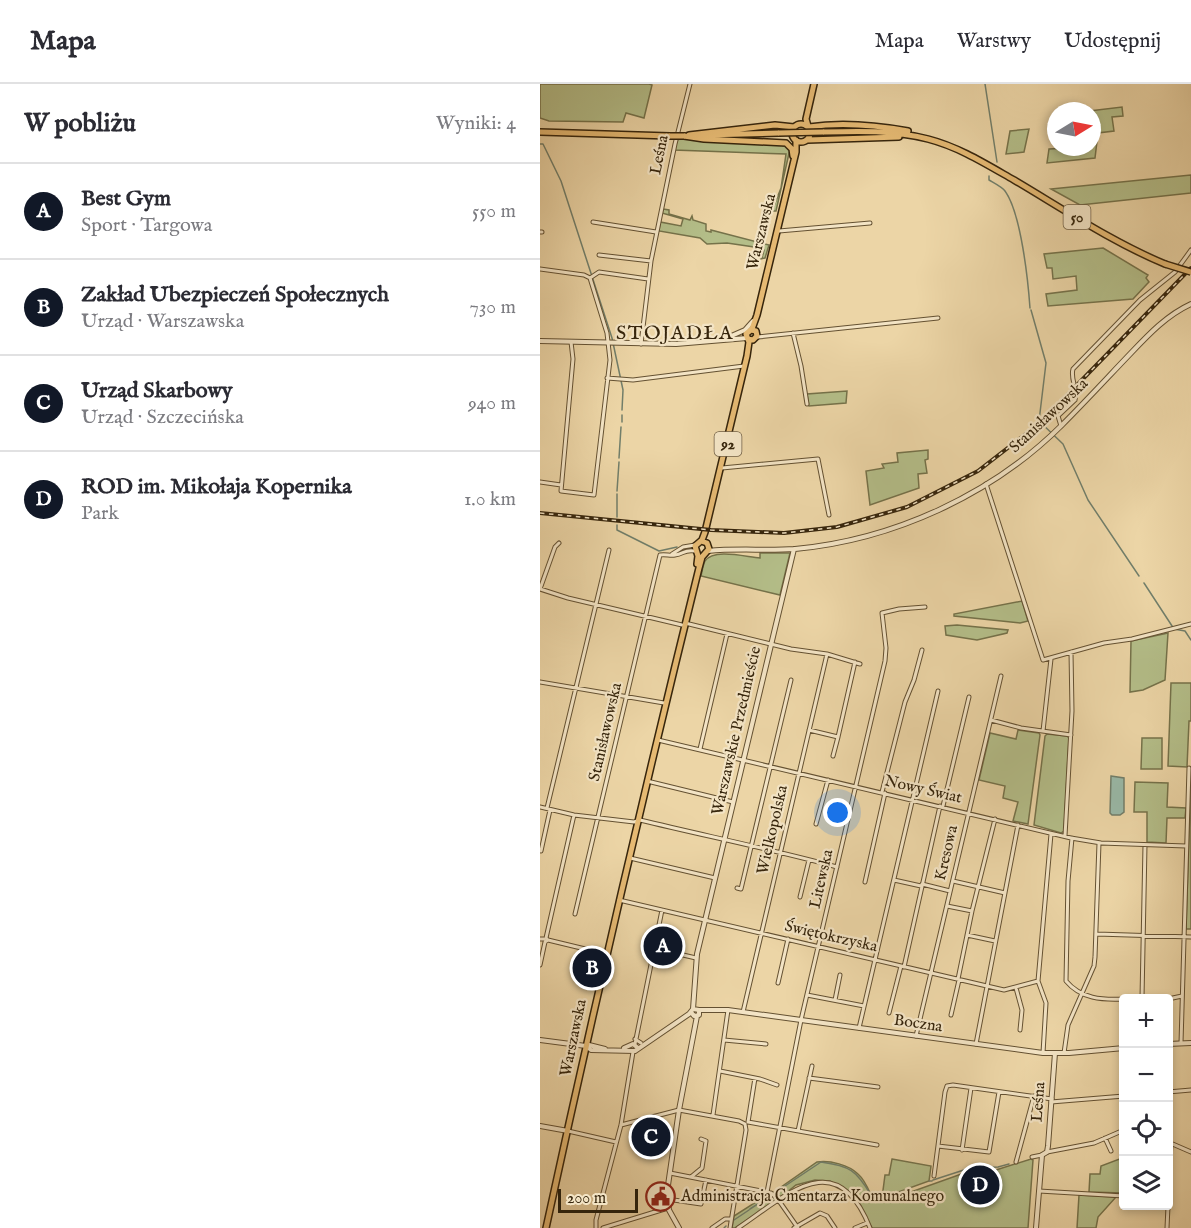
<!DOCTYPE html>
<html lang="pl">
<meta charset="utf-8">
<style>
:root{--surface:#fff;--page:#f7f7f7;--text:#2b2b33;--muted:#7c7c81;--line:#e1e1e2;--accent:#111827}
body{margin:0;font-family:"IM FELL English",serif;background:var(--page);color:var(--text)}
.controls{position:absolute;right:18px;bottom:18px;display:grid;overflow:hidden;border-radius:6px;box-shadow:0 3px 9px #0003}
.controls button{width:54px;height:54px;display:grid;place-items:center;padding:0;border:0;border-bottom:2px solid var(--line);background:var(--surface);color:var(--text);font:30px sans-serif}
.compass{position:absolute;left:507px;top:18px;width:54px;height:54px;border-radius:50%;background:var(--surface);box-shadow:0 3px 9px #0003;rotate:80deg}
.scale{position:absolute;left:18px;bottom:15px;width:80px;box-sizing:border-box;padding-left:6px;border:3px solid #36250c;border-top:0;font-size:16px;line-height:21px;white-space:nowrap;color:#36250c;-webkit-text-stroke:4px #f3e4c5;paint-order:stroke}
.you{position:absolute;left:298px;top:729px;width:21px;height:21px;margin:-15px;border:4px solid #fff;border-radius:50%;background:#1a73e8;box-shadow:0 0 0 9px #1a73e833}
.badge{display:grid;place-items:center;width:39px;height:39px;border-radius:50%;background:var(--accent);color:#fff;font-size:20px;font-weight:700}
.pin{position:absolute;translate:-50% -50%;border:3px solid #fff;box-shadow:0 2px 6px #0006}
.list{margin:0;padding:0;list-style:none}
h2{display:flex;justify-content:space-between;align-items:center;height:78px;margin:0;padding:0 24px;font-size:26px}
h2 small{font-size:20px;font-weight:400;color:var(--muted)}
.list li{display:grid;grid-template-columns:39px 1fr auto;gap:18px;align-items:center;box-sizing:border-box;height:96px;padding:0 24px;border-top:2px solid var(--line)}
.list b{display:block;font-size:22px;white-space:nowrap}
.list p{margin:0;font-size:20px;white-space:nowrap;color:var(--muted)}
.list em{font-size:20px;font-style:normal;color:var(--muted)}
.icon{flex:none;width:33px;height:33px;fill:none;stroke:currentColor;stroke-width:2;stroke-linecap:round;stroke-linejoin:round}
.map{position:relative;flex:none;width:651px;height:1144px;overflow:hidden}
header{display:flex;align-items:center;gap:36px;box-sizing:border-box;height:84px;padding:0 30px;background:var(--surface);border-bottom:2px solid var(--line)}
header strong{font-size:28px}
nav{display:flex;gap:33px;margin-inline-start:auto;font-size:21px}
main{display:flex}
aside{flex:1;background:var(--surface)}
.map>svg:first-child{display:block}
</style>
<header>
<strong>Mapa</strong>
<nav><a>Mapa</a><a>Warstwy</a><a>Udostępnij</a></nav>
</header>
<main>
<aside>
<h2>W pobliżu<small>Wyniki: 4</small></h2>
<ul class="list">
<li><span class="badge">A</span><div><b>Best Gym</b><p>Sport · Targowa</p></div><em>550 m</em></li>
<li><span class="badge">B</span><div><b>Zakład Ubezpieczeń Społecznych</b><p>Urząd · Warszawska</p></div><em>730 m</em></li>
<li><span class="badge">C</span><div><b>Urząd Skarbowy</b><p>Urząd · Szczecińska</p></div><em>940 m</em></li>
<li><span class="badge">D</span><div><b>ROD im. Mikołaja Kopernika</b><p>Park</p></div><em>1.0 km</em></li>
</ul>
</aside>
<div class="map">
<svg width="651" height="1144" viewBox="0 0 651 1144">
<rect width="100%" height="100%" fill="#ecd5a6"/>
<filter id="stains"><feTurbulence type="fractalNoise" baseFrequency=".00333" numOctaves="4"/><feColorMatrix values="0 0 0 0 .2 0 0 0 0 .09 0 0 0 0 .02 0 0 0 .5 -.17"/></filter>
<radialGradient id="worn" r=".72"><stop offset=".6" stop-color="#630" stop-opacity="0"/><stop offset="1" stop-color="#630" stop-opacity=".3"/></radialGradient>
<path fill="#b4be89" stroke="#75724a" stroke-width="1.5" d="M0 0H109L112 1 104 34 86 29 83 38 9 37 0 34Z
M582 23 583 32 572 33 574 47 558 49 555 74 507 79 509 65 552 63V27H549Z
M489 45 484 68 466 70 470 47Z
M142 54 244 60 250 65 236 127H232L241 104 246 70 134 66 138 55Z
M651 91V109L540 121 511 105Z
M123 125 129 126V130L150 136 152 132 153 136 166 140V147L171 148V146L229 161 225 174 220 175 222 174 224 166 221 164 187 159 167 160 160 154 119 147 120 138 141 142 143 135 122 129Z
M563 164 608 191 606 194 609 198 607 200 593 215 508 222 506 210 537 206 536 192 513 195 512 184H507L504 170Z
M307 307 306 319 269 322 267 310Z
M388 366V375L385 376 387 389 378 390 379 404 330 421 326 387 344 384 342 380 358 378 357 369Z
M220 469H250L240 511 161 492C162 488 163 481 165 477 174 464 206 473 220 474Z
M482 517 488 537 480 539 414 532V530Z
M417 541 468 546 467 549 437 556 406 551 405 542Z
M628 549 625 596 603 606 590 608 591 557Z
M631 599H651V637H649L647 683 628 682Z
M478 646 499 649 500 651 488 740 473 737 478 718 463 714 465 702 439 696 450 649 476 655Z
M507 650 527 652 529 654 524 747 521 749 494 741 505 652Z
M602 654H622V685H601Z
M651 690V845H646Z
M595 698 628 699 627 723 646 724 645 734H627L626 759 607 758V728H594Z
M582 1074 581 1089H583V1109L549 1108 550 1090H560L561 1082Z
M352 1075 391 1082 389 1097 342 1114 345 1091H349Z
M491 1075 493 1076 488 1144H332L319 1118 308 1107 290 1097 275 1096 256 1101 241 1113 234 1108 277 1078C290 1076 309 1081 318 1090 324 1095 328 1104 331 1111L330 1115 343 1118 427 1088 456 1086Z
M227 1111 236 1115 235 1118 195 1144H192L194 1132Z
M539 1111 576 1113 558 1133 556 1144H537Z"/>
<path fill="#99b9a8" stroke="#717e6a" stroke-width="1.5" d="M571 692 584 694V728L580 731H572L570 729Z"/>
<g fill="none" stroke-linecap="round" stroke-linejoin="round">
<path stroke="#717e6a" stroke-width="1.5" d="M445 0 457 78
M0 60H3L21 97 72 254 83 306 82 326
M449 92V96C454 99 462 103 465 107 481 129 488 196 490 224
M491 226 506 279 499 337 523 360 548 416 599 492
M82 338V331
M79 374 81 343
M77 407 79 378
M77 410V433
M77 441V446L119 467 137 463
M604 499 634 545 645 547 651 556
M393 1096 430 1084 458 1083 469 1080
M389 1097H392
M236 1108 281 1078C310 1082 316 1086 331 1111
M342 1115 362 1108
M210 1125 230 1112
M194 1136 209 1126
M184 1144 186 1142"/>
<defs>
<path id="minor" d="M53 138 116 148
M239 147 330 139
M0 148H2
M59 171 111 177
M0 185 44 191 50 194
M50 194 59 188 108 195
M253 249 261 282 267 320
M218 253 398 234
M31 258 33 275 21 407 54 411 70 276 67 249 50 194
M101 260 111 177 135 60 150 0
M67 294 93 296 204 282
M521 342 518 332 535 316C538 305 530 295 533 285L600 216 635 188 651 166
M182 384 278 375 289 431
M0 398 21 401
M446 400 503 576 564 559 592 555 651 540
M132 470 143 463 155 461
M0 505 28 514 142 541
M0 505 15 463 19 459
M145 539 251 565 287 570 320 580
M0 598 124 619
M451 636 481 644 531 651
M269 646 298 653 315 578
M503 647 511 575
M118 656 531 754 561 759 646 762
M160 665 187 550
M293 672 298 653
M107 697 193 718
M342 708 365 618 374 596 382 566
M403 722 429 613
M0 723 34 731 94 738 100 736C166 752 231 765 297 783
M7 724 69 466
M276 740 288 696
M525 752 532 627 531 568
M532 754 528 797 526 897C541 915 562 916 584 915
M1 767 10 726
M90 774 175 794
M354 796 381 802
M413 797 465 809
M325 798 345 709
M382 800 410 807
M197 804 201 805 251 596
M260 813 269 776
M79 816 464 906 498 897
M407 822 432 827
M35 830 120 471C126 470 130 472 135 471 144 470 144 465 155 467
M557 850 651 853
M427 851 455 857
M0 855H4
M8 856 66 870
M113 864 156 874
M0 881 5 858 8 856 6 854 34 731
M364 883 400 722
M418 895 432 827 455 735
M498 897 511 750
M498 897 506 919 503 969
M238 899 248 855
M476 904 482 926 480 946
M267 911 324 922
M602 914 605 761
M628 915 642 912
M295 916 300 891
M203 928 287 570
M349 929 361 882
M411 931 419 896
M319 944 398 607
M376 952 461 592
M95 955 101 959
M184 956 226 960
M641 959 649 684
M95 960 122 826
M436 960 478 741
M524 969 528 941 554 882 555 873 559 759
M180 987 220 995 237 1001
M269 994 338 1003
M628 1008 651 1006
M511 1018 584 1012
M173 1031 188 926
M208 1038 337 1061
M208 1038 215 994
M81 1041 139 1026 199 1037 205 1040
M28 1047 76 1058
M258 1047 272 982
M565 1054 571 1067
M628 1058 651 1068
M398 1062 449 1068 459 1008
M422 1066 431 1004
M507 1068 554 1059 584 1046
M492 1073 502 1071
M476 1078 494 1012
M130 1089 231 1109 237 1114 258 1144
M394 1092 405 1008 407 1002 413 1001 512 1015
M151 1093 162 1084 166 1057 161 1055
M499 1107 584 1112
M227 1108 261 936 345 577 346 564 342 529 359 525 385 523
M628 1110 631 1059
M127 1115 161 1120 166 1096
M56 1144V1136L81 1041 93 968
M63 1144 128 1124
M172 1144 185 1135H191
M190 1144 206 1046 205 1040
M198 1144C247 1111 297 1060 330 1144
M254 1144 280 1129 287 1132 295 1144
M315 1144 327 1139
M627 1144 628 1122"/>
<path id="tertiary" d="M189 253 205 246 213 237
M0 257 136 260 207 254
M168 467C197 464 226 467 255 465 353 456 452 411 522 341 546 317 568 293 591 269 609 250 627 231 651 220
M159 926H188L503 969H529L584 964
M151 928 154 932 159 931V926L153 925
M0 956 46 962
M628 960 651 959
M46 962 51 966 95 967 149 930 153 925 157 870 254 465
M47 962 49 961 65 965
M84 964 93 960 98 964
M0 1042 28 1047
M139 1144 129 1126 127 1108 139 1026 157 932
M496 1144 502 1071 507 1068 508 1062 515 969"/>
<path id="primary" d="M252 49a9 9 0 1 1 18 0a9 9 0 1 1-18 0Z
M268 42 266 35 274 0
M269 43C301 38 335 41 368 47
M0 48 130 52
M283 48C319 47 353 46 388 55 419 63 446 80 474 96 523 125 572 158 625 180
M149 51 235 41 254 43
M164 51 239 49
M144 52 164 55 246 59 252 65 253 72
M268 56 359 53
M208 255 213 256 217 252 216 247 211 246
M157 480 158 472 155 462 162 456 165 448 207 272 209 258 206 250 212 245 217 231 256 68V56
M6 1144C54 923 105 703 159 484L162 473 169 465 167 459 161 457"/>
</defs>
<use href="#minor" stroke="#645132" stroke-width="5"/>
<use href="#tertiary" stroke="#645132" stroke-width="6"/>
<use href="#primary" stroke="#36250c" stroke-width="8"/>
<use href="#minor" stroke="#f3e4c5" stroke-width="3"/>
<use href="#tertiary" stroke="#f3e4c5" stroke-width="4"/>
<use href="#primary" stroke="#e6ba73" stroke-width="5"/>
<defs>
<path id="rail" d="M0 429 171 446 244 449 297 443 367 423 438 387 500 339 651 184"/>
</defs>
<use href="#rail" stroke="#36250c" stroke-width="4"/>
<use href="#rail" stroke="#f3e4c5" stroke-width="1.5" stroke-dasharray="4.5" stroke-linecap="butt"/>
<defs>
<path id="primary-bridge" d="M239 49 283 48
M130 52H144
M625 180 651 188"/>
</defs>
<use href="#primary-bridge" stroke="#36250c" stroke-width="8" stroke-linecap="butt"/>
<use href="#primary-bridge" stroke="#e6ba73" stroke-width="5"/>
</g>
<defs>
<symbol id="civic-ring" viewBox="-11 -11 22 22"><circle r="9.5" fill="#f3e4c5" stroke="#8f2418" stroke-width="1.5"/><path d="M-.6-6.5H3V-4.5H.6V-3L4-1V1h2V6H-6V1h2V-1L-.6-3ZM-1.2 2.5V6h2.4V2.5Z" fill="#8f2418"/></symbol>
</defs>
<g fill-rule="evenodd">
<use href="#civic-ring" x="104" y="1096" width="33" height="33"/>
</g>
<g text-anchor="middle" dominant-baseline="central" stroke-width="4.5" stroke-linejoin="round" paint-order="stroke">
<g fill="#f3e4c5" stroke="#6f5e44" stroke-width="1.5">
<rect x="523.5" y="121" width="27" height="24" rx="4.5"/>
<rect x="174.5" y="348" width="27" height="24" rx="4.5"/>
</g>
<g font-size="15" font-weight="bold" fill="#36250c">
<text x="537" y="133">50</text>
<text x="188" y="360">92</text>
</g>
<g font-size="16" fill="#36250c" stroke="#f3e4c5">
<text transform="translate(120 71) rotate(-79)">Leśna</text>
<text transform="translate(222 148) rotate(-76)">Warszawska</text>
<text transform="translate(509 332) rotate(-43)">Stanisławowska</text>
<text transform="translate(197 647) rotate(-77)">Warszawskie Przedmieście</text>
<text transform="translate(66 648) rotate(-77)">Stanisławowska</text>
<text transform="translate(383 706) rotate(13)">Nowy Świat</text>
<text transform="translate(233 746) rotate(-77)">Wielkopolska</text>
<text transform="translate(407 769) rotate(-77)">Kresowa</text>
<text transform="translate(282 795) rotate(-77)">Litewska</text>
<text transform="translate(291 853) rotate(13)">Świętokrzyska</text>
<text transform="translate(378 940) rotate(8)">Boczna</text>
<text transform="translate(34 954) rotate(-78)">Warszawska</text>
<text transform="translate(499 1018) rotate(-86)">Leśna</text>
</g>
<g font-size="16" fill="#36250c" stroke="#f3e4c5" text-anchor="start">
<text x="141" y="1113">Administracja Cmentarza Komunalnego</text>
</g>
<g font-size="20" letter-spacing="1.5" fill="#36250c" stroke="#f3e4c5">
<text x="135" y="249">STOJADŁA</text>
</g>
</g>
<rect width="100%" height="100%" filter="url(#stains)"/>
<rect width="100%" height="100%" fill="url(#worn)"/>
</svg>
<div class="controls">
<button>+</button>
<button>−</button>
<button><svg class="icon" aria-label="locate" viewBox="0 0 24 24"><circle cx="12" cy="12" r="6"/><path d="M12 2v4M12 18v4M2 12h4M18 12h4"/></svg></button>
<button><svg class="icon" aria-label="layers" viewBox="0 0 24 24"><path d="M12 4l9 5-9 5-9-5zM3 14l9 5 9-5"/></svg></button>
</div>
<svg class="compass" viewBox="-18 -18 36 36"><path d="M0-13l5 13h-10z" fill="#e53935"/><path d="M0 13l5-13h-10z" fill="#7c7c81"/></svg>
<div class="scale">200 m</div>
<div class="you"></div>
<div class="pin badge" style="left:123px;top:862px">A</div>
<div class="pin badge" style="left:52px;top:884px">B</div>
<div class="pin badge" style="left:111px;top:1053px">C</div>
<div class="pin badge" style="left:440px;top:1101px">D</div>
</div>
</main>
